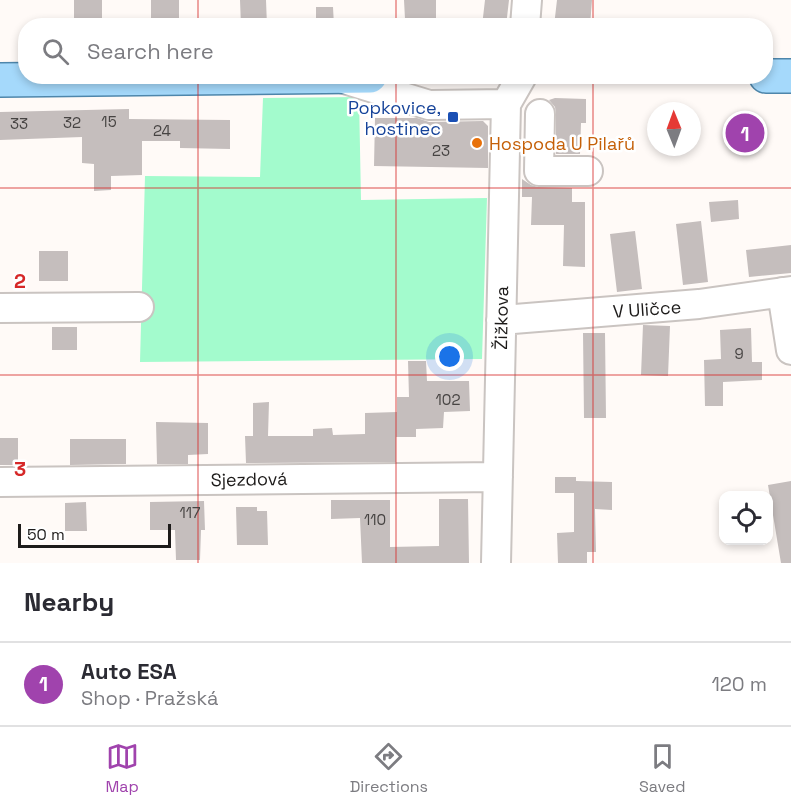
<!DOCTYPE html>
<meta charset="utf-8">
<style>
:root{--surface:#fff;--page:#f7f7f7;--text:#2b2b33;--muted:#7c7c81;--line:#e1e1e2;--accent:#a043ad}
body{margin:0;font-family:"Space Grotesk",sans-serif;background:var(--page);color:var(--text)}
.controls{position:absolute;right:18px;bottom:18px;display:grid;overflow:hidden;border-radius:12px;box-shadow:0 3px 9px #0003}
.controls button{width:54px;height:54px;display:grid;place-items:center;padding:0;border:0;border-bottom:2px solid var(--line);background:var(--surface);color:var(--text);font:30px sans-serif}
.compass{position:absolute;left:647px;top:102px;width:54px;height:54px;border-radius:50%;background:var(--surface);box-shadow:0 3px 9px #0003;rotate:359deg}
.scale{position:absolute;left:18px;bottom:15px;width:153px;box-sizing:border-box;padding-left:6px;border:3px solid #1d1b1a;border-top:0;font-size:16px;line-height:21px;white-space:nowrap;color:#1d1b1a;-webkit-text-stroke:4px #fff;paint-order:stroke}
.you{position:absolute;left:450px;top:357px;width:21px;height:21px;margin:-15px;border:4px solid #fff;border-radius:50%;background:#1a73e8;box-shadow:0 0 0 9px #1a73e833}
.badge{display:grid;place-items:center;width:39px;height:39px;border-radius:50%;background:var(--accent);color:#fff;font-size:20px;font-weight:700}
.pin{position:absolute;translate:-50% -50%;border:3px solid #fff;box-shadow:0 2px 6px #0006}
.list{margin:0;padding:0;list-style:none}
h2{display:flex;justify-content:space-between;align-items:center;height:78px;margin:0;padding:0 24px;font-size:26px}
h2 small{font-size:20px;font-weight:400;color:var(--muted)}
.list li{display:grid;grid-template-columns:39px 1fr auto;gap:18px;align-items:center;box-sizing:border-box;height:84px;padding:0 24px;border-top:2px solid var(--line)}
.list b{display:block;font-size:22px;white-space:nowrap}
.list p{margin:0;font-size:20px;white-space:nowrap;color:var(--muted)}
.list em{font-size:20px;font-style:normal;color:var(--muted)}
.icon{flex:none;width:33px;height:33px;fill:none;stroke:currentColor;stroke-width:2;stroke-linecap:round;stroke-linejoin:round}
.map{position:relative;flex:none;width:791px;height:563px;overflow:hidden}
.search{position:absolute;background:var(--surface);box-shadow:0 3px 9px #0003;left:18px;right:18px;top:18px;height:66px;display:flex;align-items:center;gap:15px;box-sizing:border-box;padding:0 21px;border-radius:24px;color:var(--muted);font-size:22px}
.sheet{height:162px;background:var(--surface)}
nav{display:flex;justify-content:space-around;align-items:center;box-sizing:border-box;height:84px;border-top:2px solid var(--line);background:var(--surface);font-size:16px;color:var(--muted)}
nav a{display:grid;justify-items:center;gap:3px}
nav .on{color:var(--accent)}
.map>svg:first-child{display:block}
</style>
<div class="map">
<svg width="791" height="563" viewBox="0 0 791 563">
<rect width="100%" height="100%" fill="#fffaf7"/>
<path fill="#a3fbcd" d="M359 97 361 200 487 198 482 359 140 362 145 176 260 177 263 98Z"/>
<path fill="#c5bebd" d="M74 0H102V26H74Z
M151 0H179V26H151Z
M240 0H266L267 26H241Z
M404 0H436V19H405Z
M485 0H509L506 26H482Z
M557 0H592L590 26H554Z
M316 7H333L334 26H316Z
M555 98 586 99V123H581L580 154H556V114L555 107 549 100Z
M129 109V119L230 120V149L180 148V141H142V175L111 176V190L94 191V164L82 163V137L0 140V112Z
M375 118H417L429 122 483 121 488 126V168L374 166Z
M522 179 531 185 538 187 572 188V202H585V267L563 266 564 225H531L532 197H522Z
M738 200 739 219 711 222 709 202Z
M701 221 708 282 683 285 676 224Z
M635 231 642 289 617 292 610 234Z
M791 245V273L749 277 746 250Z
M39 251H68V281H39Z
M643 325 670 326 668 376 641 375Z
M52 327H77V350H52Z
M751 328 752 362H762V380L723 382V406H705L704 360 721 359 720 330Z
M583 333H605L606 418H584Z
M408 361H426L427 381H469L470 411 444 412 443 428 416 429V437H396V462L246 463 245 436H253V403L269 402 268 436H313V429L332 428 333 435 365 434V413L397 412V397H409Z
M156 422 208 423V454L188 455V464H157Z
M0 438H18V465H0Z
M70 439H126V464L70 465Z
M555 477H576V481L612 482V510L595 509 596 552H587V563H558L557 533 574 532V493H555Z
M791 481V563H781L768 485Z
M439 499H468L469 563H362L360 518 331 519V500H390V547L439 546Z
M204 501 205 530H201L200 560H176L175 530H150V502Z
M86 502 87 531H65V503Z
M236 507H257V511H267L268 545H237Z"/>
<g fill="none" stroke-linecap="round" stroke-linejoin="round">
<defs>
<path id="minor" d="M525 26 527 0
M341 78 429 105 506 104
M540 114 539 171H588
M782 292 791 350
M0 308 139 307
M501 320 699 304 791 291
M0 482 498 477
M496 563 506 104 522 76"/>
<path id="major" d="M766 76H791
M0 80 370 76"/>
</defs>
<use href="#minor" stroke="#cac4c1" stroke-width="32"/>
<use href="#major" stroke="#4e86ab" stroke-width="36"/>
<use href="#minor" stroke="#fff" stroke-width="28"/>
<use href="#major" stroke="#a5d9fb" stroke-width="33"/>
</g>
<path fill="none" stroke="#d62828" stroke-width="1.5" stroke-opacity="0.55" d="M198 0V26M396 0V26M593 0V26M198 76V563M396 76V563M593 76V563M0 188H791M0 375H791"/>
<rect fill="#1a4fb4" stroke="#fff" stroke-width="2" x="447" y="111" width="12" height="12" rx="3"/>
<circle fill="#e8710a" stroke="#fff" stroke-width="2" cx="477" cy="143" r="6"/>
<g text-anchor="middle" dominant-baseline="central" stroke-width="5" stroke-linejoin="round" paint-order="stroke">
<g font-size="15" fill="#474443">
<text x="109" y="121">15</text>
<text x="72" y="122">32</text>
<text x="19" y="123">33</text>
<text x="162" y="130">24</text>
<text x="441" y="150">23</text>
<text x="739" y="353">9</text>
<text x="448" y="399">102</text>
<text x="190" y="512">117</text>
<text x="375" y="519">110</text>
</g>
<g font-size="18" fill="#164399" stroke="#fff" text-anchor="end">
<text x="441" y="107">Popkovice,<tspan x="441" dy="21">hostinec</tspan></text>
</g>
<g font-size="18" fill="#c56008" stroke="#fff" text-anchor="start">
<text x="489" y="143">Hospoda U Pilařů</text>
</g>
<g font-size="18" fill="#1d1b1a" stroke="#fff">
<text transform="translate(647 309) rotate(-4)">V Uličce</text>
<text transform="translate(501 318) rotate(-89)">Žižkova</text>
<text transform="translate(249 479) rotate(-1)">Sjezdová</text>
</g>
</g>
<g font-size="20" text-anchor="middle" font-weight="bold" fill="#d62828" stroke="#fff" stroke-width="5" stroke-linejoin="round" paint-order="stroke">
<text x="20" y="288">2</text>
<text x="20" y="476">3</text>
</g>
</svg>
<div class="controls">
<button><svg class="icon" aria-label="locate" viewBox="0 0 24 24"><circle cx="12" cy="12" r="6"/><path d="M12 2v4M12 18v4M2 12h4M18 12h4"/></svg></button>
</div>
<svg class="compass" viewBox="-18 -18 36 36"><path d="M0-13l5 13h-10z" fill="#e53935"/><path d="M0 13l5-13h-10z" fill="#7c7c81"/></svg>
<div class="scale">50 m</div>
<div class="you"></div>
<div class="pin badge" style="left:745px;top:133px">1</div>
<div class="search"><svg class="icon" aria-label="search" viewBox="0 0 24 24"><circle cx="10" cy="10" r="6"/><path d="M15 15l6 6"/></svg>Search here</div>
</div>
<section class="sheet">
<h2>Nearby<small></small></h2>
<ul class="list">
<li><span class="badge">1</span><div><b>Auto ESA</b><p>Shop · Pražská</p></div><em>120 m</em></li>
</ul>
</section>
<nav>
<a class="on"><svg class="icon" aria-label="map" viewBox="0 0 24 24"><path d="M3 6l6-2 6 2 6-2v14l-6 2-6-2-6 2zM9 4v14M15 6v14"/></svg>Map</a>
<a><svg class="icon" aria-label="directions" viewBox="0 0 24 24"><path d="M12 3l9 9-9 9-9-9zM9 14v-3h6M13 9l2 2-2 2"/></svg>Directions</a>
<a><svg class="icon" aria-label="saved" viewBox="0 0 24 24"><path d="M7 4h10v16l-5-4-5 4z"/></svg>Saved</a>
</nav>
